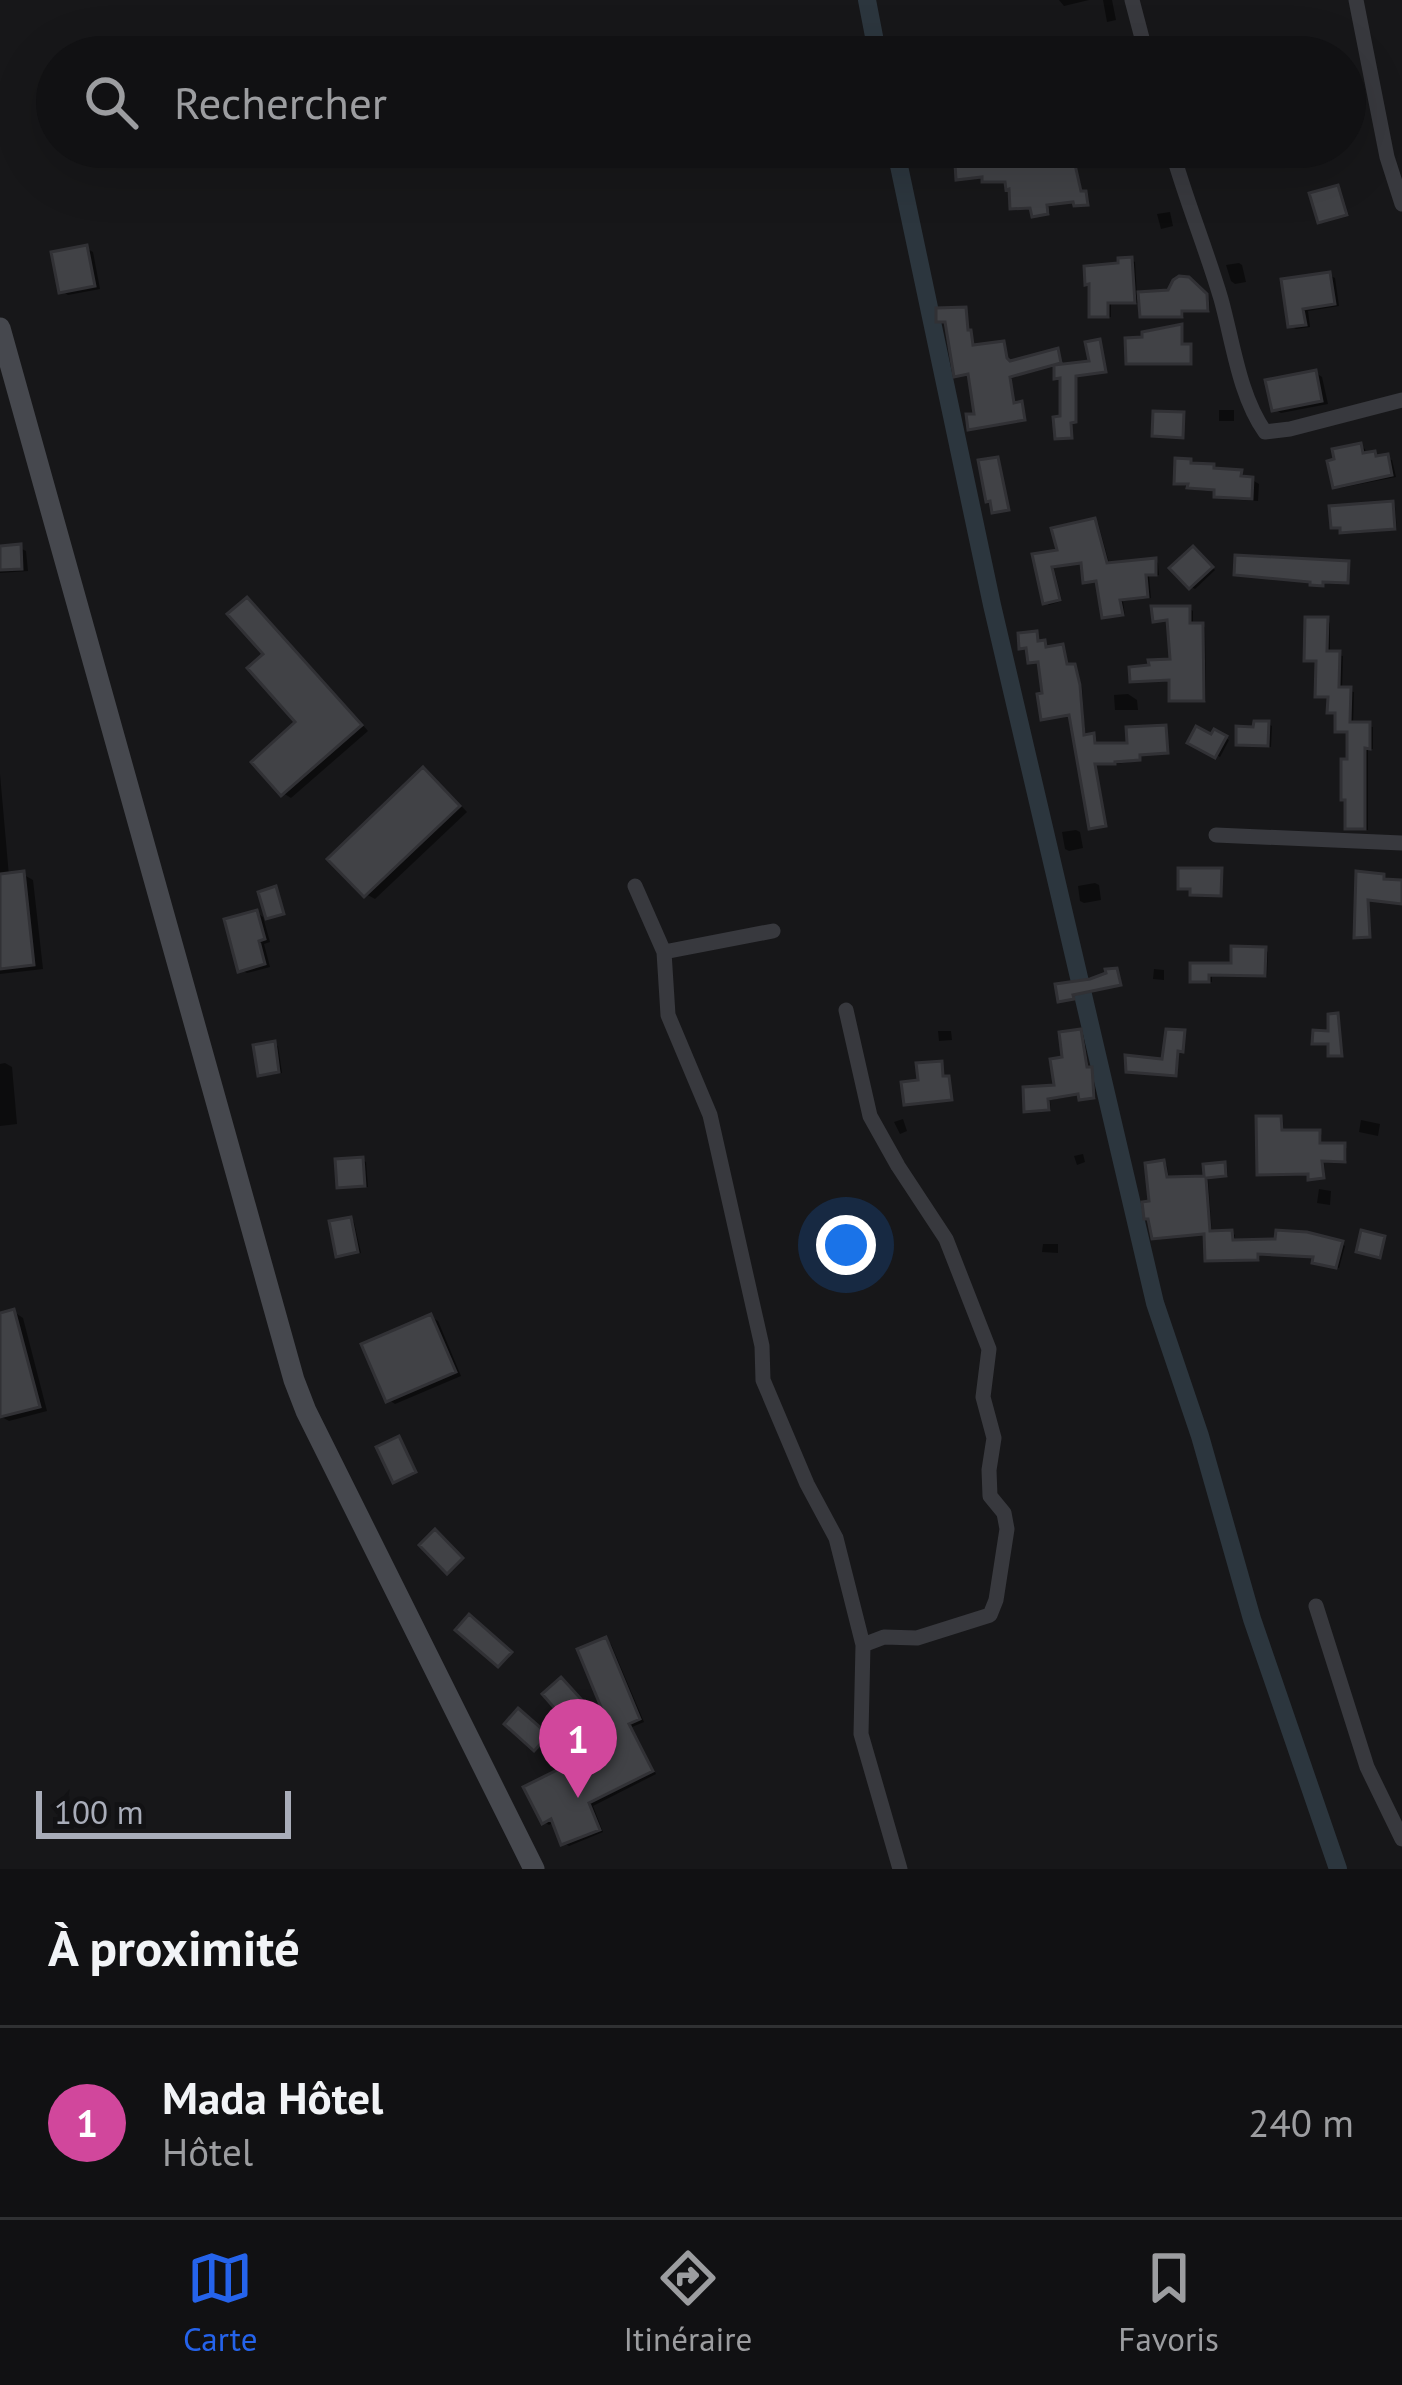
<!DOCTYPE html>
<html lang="fr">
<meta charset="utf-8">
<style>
:root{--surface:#111113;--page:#1a1a1c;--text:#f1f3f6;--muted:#9c9da0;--line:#303133;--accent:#2563eb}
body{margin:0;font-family:"PT Sans",sans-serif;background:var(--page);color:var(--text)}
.scale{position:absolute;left:36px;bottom:30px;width:255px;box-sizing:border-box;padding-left:12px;border:6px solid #a9adb9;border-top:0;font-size:33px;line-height:42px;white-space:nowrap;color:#a9adb9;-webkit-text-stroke:9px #121214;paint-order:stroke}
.you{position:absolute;left:846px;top:1245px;width:42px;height:42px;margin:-30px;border:9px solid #fff;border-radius:50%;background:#1a73e8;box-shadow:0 0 0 18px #1a73e833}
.badge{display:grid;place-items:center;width:78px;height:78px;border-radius:50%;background:var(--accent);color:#fff;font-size:39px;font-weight:700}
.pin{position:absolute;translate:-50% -99px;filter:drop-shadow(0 3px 6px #0008)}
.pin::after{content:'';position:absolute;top:63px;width:42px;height:36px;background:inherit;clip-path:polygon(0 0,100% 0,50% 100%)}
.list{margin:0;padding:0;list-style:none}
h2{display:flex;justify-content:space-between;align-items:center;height:156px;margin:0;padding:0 48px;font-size:51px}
h2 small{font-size:39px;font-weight:400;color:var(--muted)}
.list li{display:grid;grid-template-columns:78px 1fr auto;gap:36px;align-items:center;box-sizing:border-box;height:192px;padding:0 48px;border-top:3px solid var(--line)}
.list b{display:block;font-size:45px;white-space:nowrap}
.list p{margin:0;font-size:39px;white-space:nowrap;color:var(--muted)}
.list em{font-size:39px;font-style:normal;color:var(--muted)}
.icon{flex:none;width:66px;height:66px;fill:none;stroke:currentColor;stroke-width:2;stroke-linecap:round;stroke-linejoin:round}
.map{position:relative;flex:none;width:1402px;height:1869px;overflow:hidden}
.search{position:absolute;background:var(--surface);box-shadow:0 12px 48px #0002;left:36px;right:36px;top:36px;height:132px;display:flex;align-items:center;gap:30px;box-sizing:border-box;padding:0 42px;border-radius:66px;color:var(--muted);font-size:45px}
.sheet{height:348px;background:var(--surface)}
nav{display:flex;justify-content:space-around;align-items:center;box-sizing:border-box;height:168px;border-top:3px solid var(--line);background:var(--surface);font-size:33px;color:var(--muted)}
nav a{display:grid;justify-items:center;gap:6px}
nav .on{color:var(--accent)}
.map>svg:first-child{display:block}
</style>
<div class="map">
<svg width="1402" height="1869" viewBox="0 0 1402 1869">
<rect width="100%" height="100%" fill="#171719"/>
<path fill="#0007" d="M1059 0H1089L1064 6Z
M1103 0H1112L1116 20 1107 22Z
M977 147H1072L1083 194 1088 195 1089 205 1079 206 1076 201 1048 205 1050 214 1037 217 1033 208 1008 181 985 177 962 180 959 178 979 164Z
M1338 188 1341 190 1349 216 1323 223 1320 221Z
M1170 212 1173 226 1161 229 1157 214Z
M86 248 93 252 100 289 68 295 62 291Z
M1131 260 1135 262 1137 296 1170 293 1192 282 1209 299 1210 311H1184V317H1146L1143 315 1142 303H1111V317L1092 315 1121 266Z
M1239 263 1242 265 1246 282 1235 284 1231 281 1226 265Z
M1329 275 1335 278 1339 306 1308 311 1310 327 1296 329 1290 326 1284 281Z
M1316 373 1322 377 1328 404 1281 413 1274 409Z
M1219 410H1234V421H1219Z
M1360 446 1365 449 1366 455 1374 454 1392 460 1396 477 1340 488 1336 486Z
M1190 462 1197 466 1214 467 1222 472 1241 473 1247 477 1259 484 1258 501 1223 499 1217 495V492L1197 490 1177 482Z
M1392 504 1395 506 1397 530 1346 534 1343 528 1334 527Z
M1094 521 1098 523 1110 566 1155 561 1158 563 1159 575 1149 576 1151 598 1123 601 1125 616 1108 618 1104 616 1099 582 1086 581 1084 563 1054 568 1062 601 1049 605 1046 603 1035 556 1061 553Z
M20 548 26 551 28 571 0 573V549Z
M1197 552 1215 570 1195 589 1191 587Z
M248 600 256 605 368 731 291 798 283 793 299 722 267 654Z
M1190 609 1193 611V626L1205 627 1206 701H1175L1172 680H1133L1173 662 1171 620H1156Z
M1327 620 1330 623V654L1343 656 1342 690 1354 692 1353 725 1373 727V749H1368V830L1352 829 1350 732 1338 730V714L1330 711 1331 697 1318 695 1319 661 1307 659Z
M1036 634 1039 644 1046 645 1047 650 1065 648 1068 667 1077 668 1082 687 1085 738H1096L1097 746H1130L1167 729 1169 753 1141 754V760L1117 764H1095L1106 826 1092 827 1072 715 1046 719V695Z
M1128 694 1137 700 1138 710H1115L1114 695Z
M1268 724 1272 726 1271 747 1239 743Z
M1215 733 1229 740 1220 757 1191 742 1212 738Z
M424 771 433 776 467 812 375 899 366 894Z
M0 774 9 876 24 875 33 880 43 969 0 974Z
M1076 830 1080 832 1083 848 1069 851 1065 849 1062 832Z
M1095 883 1099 885 1101 900 1084 903 1080 901 1078 886Z
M257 913 263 917 270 942 264 944 270 967 247 973 241 970Z
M1265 950 1268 952 1267 977 1212 975V982L1193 980 1234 966Z
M1154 969 1164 970V980L1153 979Z
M938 1031H951L952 1040 939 1041Z
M1081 1032 1084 1034 1089 1070 1094 1072 1096 1098 1084 1100 1081 1095 1050 1100 1051 1110H1027L1057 1088 1066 1059Z
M274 1044 278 1046 282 1073 264 1076 261 1074Z
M5 1063 12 1067 17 1124 0 1126V1064Z
M903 1119 907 1131 900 1134 894 1122Z
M1280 1119 1283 1121 1284 1133H1319L1322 1135V1146L1347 1148V1161H1324L1325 1179H1314L1311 1173 1263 1175Z
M1361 1120 1380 1124 1378 1136 1359 1132Z
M1083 1154 1085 1162 1077 1165 1074 1156Z
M362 1160 366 1162 368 1187H340Z
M1163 1163 1167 1165 1169 1180 1207 1178 1206 1167H1227L1228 1176 1208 1178 1212 1234 1232 1233 1235 1235V1243L1342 1244 1345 1246 1339 1268 1318 1263 1316 1257 1260 1254V1260L1211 1261 1208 1260 1207 1234 1158 1239 1155 1237 1152 1204Z
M1319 1189 1331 1191 1330 1205 1317 1203Z
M351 1220 354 1222 361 1253 343 1257 339 1255Z
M1043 1244H1058V1253L1042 1252Z
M14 1312 23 1318 47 1411 9 1421 0 1416V1316Z
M431 1317 438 1321 461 1376 395 1404 389 1400Z
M606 1641 611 1644 644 1722 632 1727 656 1774 593 1806 603 1832 569 1846 564 1843 555 1822 549 1825 544 1822 592 1775 619 1743Z"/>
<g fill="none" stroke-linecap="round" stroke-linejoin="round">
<path stroke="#2c363e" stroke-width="18" d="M867 0 878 57
M895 147 992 605 1155 1303 1200 1436 1252 1619 1338 1869"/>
</g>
<path fill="#414246" stroke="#313135" stroke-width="3" d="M1003 147H1071L1081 191H1086L1088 205 1074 206 1073 202 1047 205 1048 214 1032 217 1030 208 1010 209 1009 189 1006 190 1005 182H982V177L956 180 955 164 995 159V152H1003Z
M1338 185 1347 215 1318 223 1309 193Z
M87 245 95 286 59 293 51 252Z
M1132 257 1135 303H1108V317H1089V284L1085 285 1084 266 1118 263V258Z
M1330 272 1335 304 1303 309 1306 325 1288 327 1281 279Z
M1179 276 1189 277 1207 294 1208 311H1182V317H1140L1138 292 1168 290 1173 280Z
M966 307 968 330H971L973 345 1004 341 1007 358 1010 361 1058 348 1061 363 1010 377 1014 403 1022 401 1025 420 968 430 966 414H974L968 374 954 377 945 322H936V308Z
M1182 324V344H1191V364H1126L1125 338 1142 337V332Z
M1100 339 1106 372 1076 376V422L1071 423 1072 438 1055 439 1053 417 1060 416V378L1054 379V365L1089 361 1085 342Z
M1316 370 1322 401 1272 411 1265 380Z
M1153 411 1184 412 1183 438 1152 436Z
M1361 443 1363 453 1375 451 1376 456 1388 454 1392 475 1333 488 1327 461 1334 459 1332 449Z
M998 457 1009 510 992 513 990 501 986 502 978 460Z
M1175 458 1191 459V463L1214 464V468L1242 470 1241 476 1253 477 1252 499 1214 497V490L1187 488 1188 484H1174Z
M1393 501 1395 529 1340 533V528H1331L1329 506Z
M1095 518 1107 563 1156 558V575H1146L1148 597 1120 600 1123 615 1102 618 1096 581 1083 583 1081 563 1052 567 1060 600 1043 604 1032 554 1057 550 1051 528Z
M21 544 22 569 0 570V546Z
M1193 546 1213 567 1189 589 1169 568Z
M1235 555 1349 561 1348 583 1323 582V586L1310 585V582L1234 575Z
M247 597 362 725 281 796 251 762 295 722 247 668 263 654 227 614Z
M1151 606H1190V623H1203L1204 701H1169V680L1130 682 1129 667 1149 665 1148 660 1170 659 1167 620 1153 622Z
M1305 617H1328L1327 651H1340L1339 687H1351L1350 722H1370V749L1365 748V829H1345V800H1341V759H1347V732H1335V713H1327L1328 697H1315L1316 661H1304Z
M1037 631 1038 641 1045 640 1046 647 1063 644 1067 664H1075L1080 685 1084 735 1094 733 1095 743H1127L1126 727 1166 725 1168 753 1140 755V760L1115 762V764H1095L1106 826 1089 829 1069 715 1041 720 1037 694 1042 693 1038 662 1028 663 1026 648 1019 649 1018 633Z
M1254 721H1269L1268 746 1236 745V726L1253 727Z
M1196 726 1211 734 1214 729 1227 736 1215 758 1187 743Z
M423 767 460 806 364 897 327 859Z
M1178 868H1222L1221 896 1190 895V889H1178Z
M24 871 34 965 0 969V874Z
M1356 871 1384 874V879L1402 880V904L1368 900 1370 937 1354 938Z
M276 886 284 914 266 919 258 892Z
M257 910 265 939 259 941 265 964 238 972 224 919Z
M1231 946 1266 947 1265 976 1209 975V982H1190V963H1231Z
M1117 968 1121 985 1073 995 1074 999 1058 1002 1055 984 1090 979 1106 973 1105 969Z
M1338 1013 1342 1056H1328V1044H1312L1313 1030 1328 1031V1014Z
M1081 1029 1087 1067H1092L1094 1098 1079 1100 1078 1094 1048 1099 1049 1110 1024 1112 1023 1087 1054 1085 1050 1059 1062 1057 1059 1032Z
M1166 1029 1185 1030 1183 1052 1178 1051 1176 1076 1126 1072 1125 1055 1162 1059Z
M275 1041 279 1072 258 1076 253 1045Z
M942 1061 943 1076H949L952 1100 904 1105 901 1082 918 1080 916 1063Z
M1256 1116H1281L1282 1130H1320V1143H1345V1162L1322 1161 1324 1178 1308 1180V1174L1257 1175Z
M363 1157 365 1186 337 1188 335 1159Z
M1164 1160 1167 1177 1204 1176 1203 1164 1225 1162 1226 1176 1206 1178 1210 1231 1232 1230 1233 1240 1275 1239 1276 1230 1307 1232 1343 1241 1336 1268 1312 1263 1313 1257 1258 1254V1260L1205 1261 1204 1234 1152 1239 1148 1219H1144L1142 1202 1149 1201 1145 1163Z
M351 1217 358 1252 336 1257 329 1221Z
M1361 1230 1385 1236 1380 1258 1356 1252Z
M14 1309 40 1407 0 1417V1313Z
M431 1314 456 1372 386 1402 361 1344Z
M399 1436 416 1472 393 1483 376 1447Z
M435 1529 463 1558 447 1574 419 1545Z
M469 1614 512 1652 498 1667 455 1630Z
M606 1637 640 1719 629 1724 653 1771 589 1803 600 1830 561 1845 551 1819 542 1824 523 1787 577 1760 590 1772 602 1761 594 1752 615 1741 577 1649Z
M561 1677 591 1710 571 1727 542 1694Z
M518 1708 549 1735 534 1751 504 1724Z"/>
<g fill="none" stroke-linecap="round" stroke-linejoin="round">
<path stroke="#38393e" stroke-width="15" d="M1132 0 1147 57
M1356 0 1387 157 1402 204
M1171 147C1185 198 1206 248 1221 299 1233 342 1239 395 1265 432L1290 429 1402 400
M1216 835 1402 843
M635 886 664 952 668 1015 710 1115 762 1346 763 1380 807 1484 836 1538 863 1645 861 1734 900 1869
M664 952 773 931
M846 1010 870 1116 898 1166 946 1239 989 1349 983 1397 994 1438 989 1470 990 1496 1004 1513 1007 1529 996 1600 990 1615 917 1638 884 1637 863 1645
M1316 1606 1367 1767 1402 1839"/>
<path stroke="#46484e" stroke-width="21" d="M0 328 294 1380 306 1411 534 1869"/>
</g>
</svg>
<div class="scale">100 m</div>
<div class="you"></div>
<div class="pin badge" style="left:578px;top:1798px;background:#d1479c">1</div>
<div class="search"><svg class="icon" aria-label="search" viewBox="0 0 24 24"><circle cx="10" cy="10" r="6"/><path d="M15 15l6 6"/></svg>Rechercher</div>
</div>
<section class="sheet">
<h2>À proximité<small></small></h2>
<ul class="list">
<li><span class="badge" style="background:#d1479c">1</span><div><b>Mada Hôtel</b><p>Hôtel</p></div><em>240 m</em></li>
</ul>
</section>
<nav>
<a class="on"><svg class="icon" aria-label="map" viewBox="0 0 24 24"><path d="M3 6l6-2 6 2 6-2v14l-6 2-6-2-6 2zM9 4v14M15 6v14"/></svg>Carte</a>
<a><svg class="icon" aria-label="directions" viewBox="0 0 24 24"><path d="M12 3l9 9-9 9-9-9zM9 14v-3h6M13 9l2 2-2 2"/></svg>Itinéraire</a>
<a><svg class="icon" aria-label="saved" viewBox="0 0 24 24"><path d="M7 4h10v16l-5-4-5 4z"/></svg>Favoris</a>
</nav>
